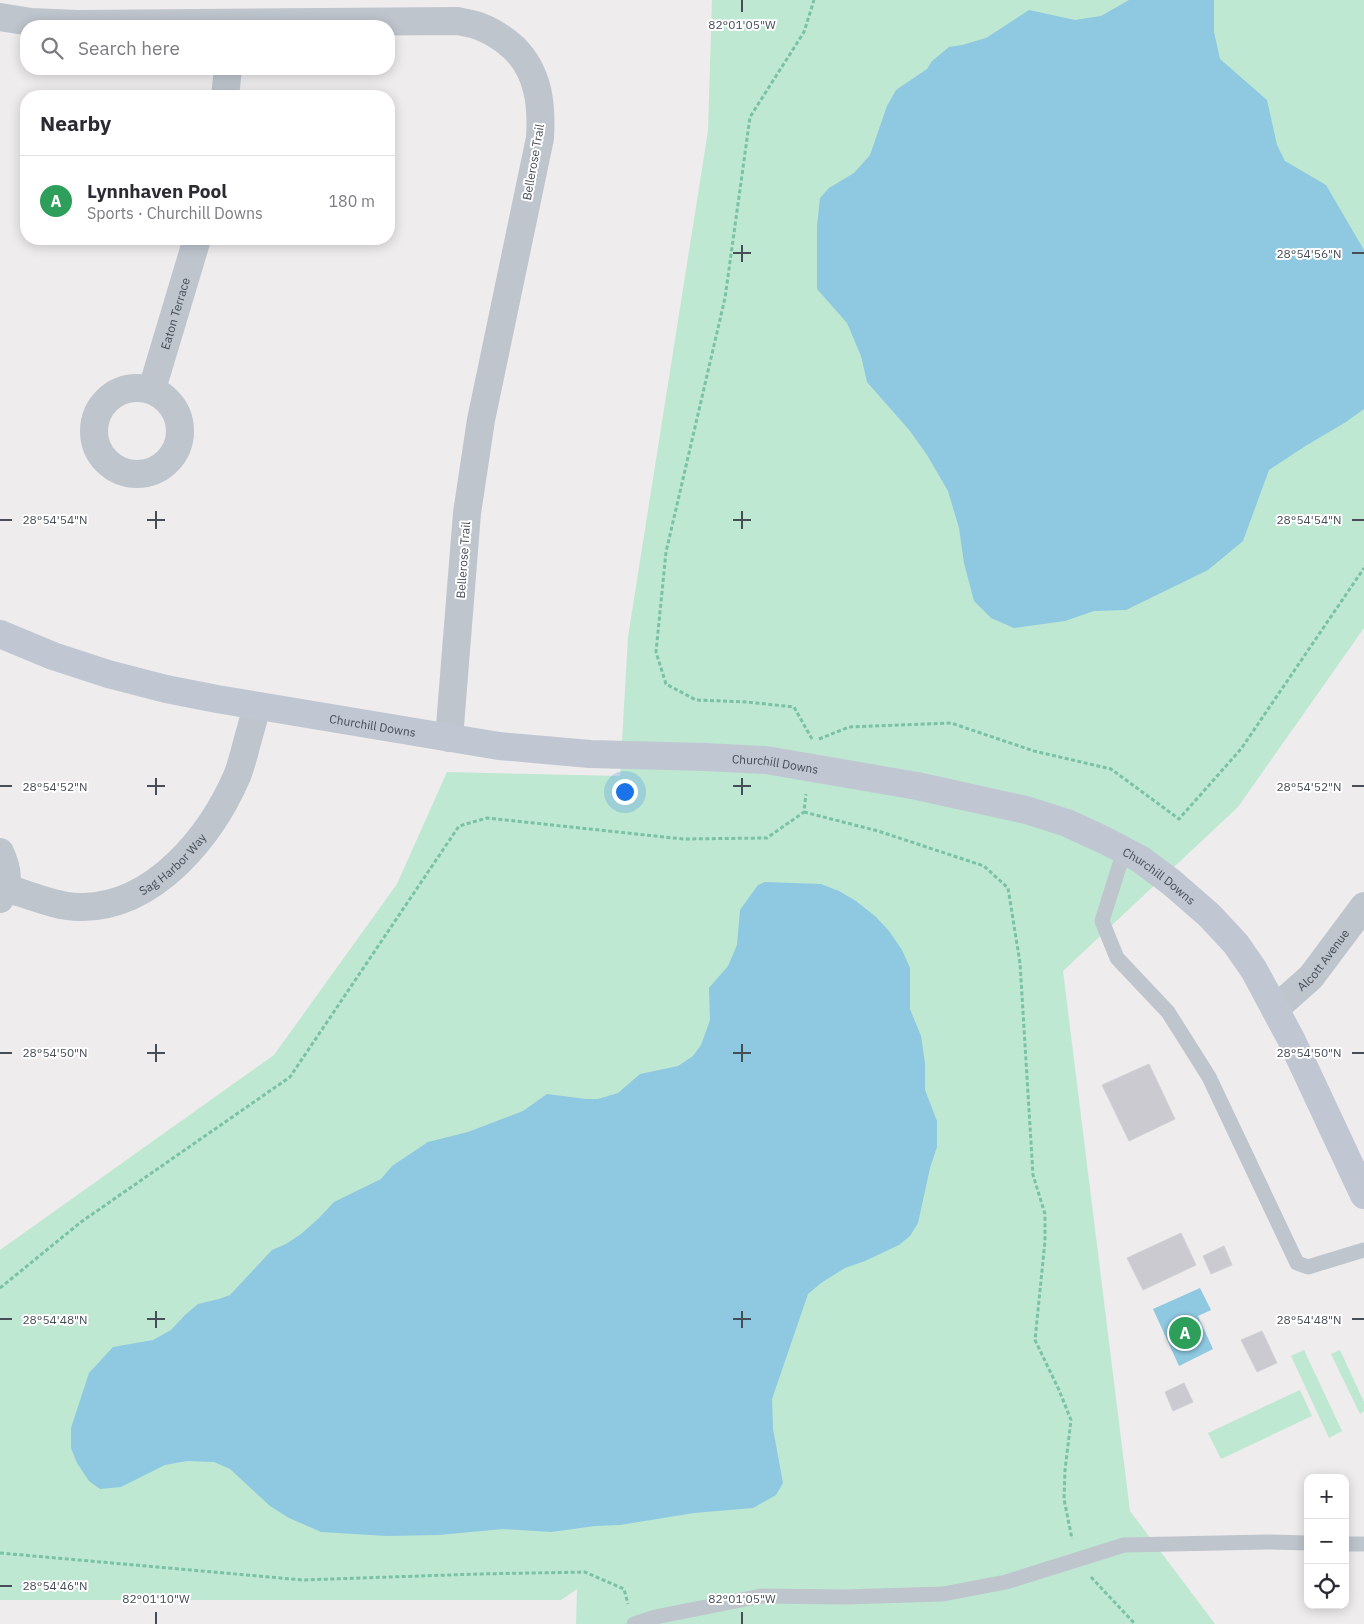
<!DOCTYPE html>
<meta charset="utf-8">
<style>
:root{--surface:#fff;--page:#f2f2f3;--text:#2b2b33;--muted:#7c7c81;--line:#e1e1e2;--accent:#2c62c8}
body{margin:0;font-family:"IBM Plex Sans",sans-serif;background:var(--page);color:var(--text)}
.controls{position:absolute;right:15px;bottom:15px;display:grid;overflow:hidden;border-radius:10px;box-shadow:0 2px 12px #0003}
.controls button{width:45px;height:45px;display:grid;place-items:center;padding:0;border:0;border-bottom:1px solid var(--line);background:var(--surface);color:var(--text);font:25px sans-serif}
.you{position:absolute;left:624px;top:791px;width:18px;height:18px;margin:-12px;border:4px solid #fff;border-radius:50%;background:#1a73e8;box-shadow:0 0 0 8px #1a73e833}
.badge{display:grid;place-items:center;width:32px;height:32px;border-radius:50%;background:var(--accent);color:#fff;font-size:16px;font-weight:700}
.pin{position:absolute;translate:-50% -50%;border:2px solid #fff;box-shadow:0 1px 5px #0006}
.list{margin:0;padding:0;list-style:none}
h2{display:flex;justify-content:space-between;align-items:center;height:65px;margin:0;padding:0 20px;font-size:21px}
h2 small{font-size:16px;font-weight:400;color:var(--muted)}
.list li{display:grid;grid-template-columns:32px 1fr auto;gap:15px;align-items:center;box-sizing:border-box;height:90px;padding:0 20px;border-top:1px solid var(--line)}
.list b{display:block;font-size:19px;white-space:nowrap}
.list p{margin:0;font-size:16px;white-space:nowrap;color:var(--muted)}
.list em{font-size:16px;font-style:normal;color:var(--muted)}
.icon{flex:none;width:28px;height:28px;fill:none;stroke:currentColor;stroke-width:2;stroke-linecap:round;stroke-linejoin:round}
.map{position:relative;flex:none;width:1364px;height:1624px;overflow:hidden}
.search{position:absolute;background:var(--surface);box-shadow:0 2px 12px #0003;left:20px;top:20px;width:375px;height:55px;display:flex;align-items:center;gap:12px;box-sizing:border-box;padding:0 18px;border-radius:20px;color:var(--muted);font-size:19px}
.panel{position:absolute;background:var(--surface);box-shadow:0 2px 12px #0003;left:20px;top:90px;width:375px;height:155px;border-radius:20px}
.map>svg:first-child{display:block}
</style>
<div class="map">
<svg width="1364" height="1624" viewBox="0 0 1364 1624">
<rect width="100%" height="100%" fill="#eeecec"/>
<path fill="#bee8d2" d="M712 0H1364V628L1238 807 1063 971 1130 1511 1215 1624H576L577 1589 561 1600H0V1250L274 1055 397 884 447 772 620 776 628 637 708 131Z
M1304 1350 1342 1431 1329 1438 1291 1356Z
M1340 1350 1364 1402V1411L1360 1414 1331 1354Z
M1300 1390 1312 1416 1221 1459 1208 1433Z"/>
<path fill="#8fc8e1" d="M1129 0H1214V32L1220 59 1267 100 1277 145 1285 161 1326 185 1364 250V409L1346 422 1307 445 1269 470 1243 541 1208 570 1126 610 1094 611 1065 621 1014 628 991 618 974 601 964 563 959 528 948 491 927 455 910 431 867 382 861 356 847 323 817 289V226L820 198 829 188 854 173 870 155 887 106 896 90 927 69 932 61 949 47 962 45 986 38 1029 10 1075 20 1101 16Z
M765 882 821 884 839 891 856 901 876 917 889 931 902 950 910 968V1009L921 1036 925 1063V1090L937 1121V1147L930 1168 918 1223 910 1236 899 1245 865 1261 845 1268 821 1283 808 1294 772 1399 773 1429 783 1483 776 1495 753 1508 694 1513 620 1525 595 1526 551 1532 503 1529 439 1535 387 1536 321 1532 289 1518 270 1506 230 1469 214 1462 187 1461 165 1465 121 1487 100 1489 89 1481 77 1463 71 1448V1428L89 1373 113 1347 153 1340 171 1330 185 1315 198 1304 219 1299 230 1295 272 1250 286 1244 301 1234 319 1218 334 1202 381 1179 392 1166 428 1142 468 1132 502 1119 523 1111 547 1094 586 1099H598L618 1093 640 1074 678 1066 693 1056 701 1045 710 1020 709 988 728 966 737 945 740 910 758 885Z
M1200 1288 1211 1310 1198 1316 1213 1349 1179 1366 1153 1309Z"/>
<path fill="#cacad0" stroke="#d0d2d7" d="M1149 1064 1175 1119 1129 1141 1102 1085Z
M1181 1233 1196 1265 1143 1290 1127 1258Z
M1224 1246 1232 1265 1211 1274 1203 1256Z
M1262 1331 1277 1363 1257 1372 1241 1340Z
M1184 1383 1193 1402 1173 1411 1165 1392Z"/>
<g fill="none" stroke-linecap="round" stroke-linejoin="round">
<path stroke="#7ac2a5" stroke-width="3" stroke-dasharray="4 2.5" stroke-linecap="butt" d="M812 739 794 707 747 702 696 700 666 684 656 652 666 552 725 298 750 117 804 32 814 0
M819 739 849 727 951 723 1034 751 1111 769 1179 819 1241 749 1364 568
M804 812 878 831 984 866 1008 888 1020 963 1033 1175 1045 1214V1241L1035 1340 1059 1390 1071 1420 1065 1470 1064 1499 1072 1539
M0 1288 81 1222 290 1077 459 826 487 818 683 839 767 838 804 812 806 794
M0 1553 303 1580 478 1574 585 1572 624 1589 628 1604
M1091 1577 1135 1624"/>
<path stroke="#bec5cd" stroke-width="15" d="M1124 851 1102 921 1117 958 1168 1012 1209 1077 1297 1263 1308 1267 1364 1250
M1345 1544H1364
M634 1624 655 1617 761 1596 844 1597 943 1594 1006 1582 1124 1545 1267 1542 1308 1543"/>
<g stroke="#bec5cd" stroke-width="28">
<path d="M0 17 31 22 78 24 458 21C466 23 474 24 481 27 494 32 504 39 514 48 539 73 542 105 540 138L481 420 467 513 449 738"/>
<path d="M225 96 228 69"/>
<circle cx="137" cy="431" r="43"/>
<path id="s1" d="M152 389 197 239"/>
<path d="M0 852C8 870 10 881 0 899"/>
<path id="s2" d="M6 888C29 895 59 908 83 907 155 906 211 836 237 776 240 769 242 761 244 754 248 738 253 722 257 706"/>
<path id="s3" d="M1275 1009 1311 977 1364 906"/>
</g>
<path stroke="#c0c7d3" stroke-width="28" id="s4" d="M0 634 53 656 108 674 166 689 217 699 499 746 590 754 705 757 766 760 917 786 1026 810 1067 823 1106 841 1140 859 1171 882 1209 915 1236 944 1254 970 1291 1039 1364 1195"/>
</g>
<path fill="none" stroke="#464d57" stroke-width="2" d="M742 0V12M742 245V262M733 253H751M1352 253H1364M156 511V529M742 511V529M0 520H12M147 520H165M733 520H751M1352 520H1364M156 778V795M742 778V795M0 786H12M147 786H165M733 786H751M1352 786H1364M156 1044V1062M742 1044V1062M0 1053H12M147 1053H165M733 1053H751M1352 1053H1364M156 1311V1328M742 1311V1328M0 1319H12M147 1319H165M733 1319H751M1352 1319H1364M0 1586H12M156 1612V1624M742 1612V1624"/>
<g text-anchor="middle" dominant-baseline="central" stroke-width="4" stroke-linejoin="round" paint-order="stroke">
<g font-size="12" fill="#464d57" stroke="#fff">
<text transform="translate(533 162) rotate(-80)">Bellerose Trail</text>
<text stroke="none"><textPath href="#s1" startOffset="79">Eaton Terrace</textPath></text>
<text transform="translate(463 560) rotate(-86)">Bellerose Trail</text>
<text stroke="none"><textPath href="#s4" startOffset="385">Churchill Downs</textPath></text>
<text stroke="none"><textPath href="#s4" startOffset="790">Churchill Downs</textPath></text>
<text stroke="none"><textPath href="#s2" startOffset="182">Sag Harbor Way</textPath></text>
<text stroke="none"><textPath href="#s4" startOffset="1195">Churchill Downs</textPath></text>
<text stroke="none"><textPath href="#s3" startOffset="69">Alcott Avenue</textPath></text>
</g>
</g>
<g font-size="12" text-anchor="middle" fill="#464d57" stroke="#fff" stroke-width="4" stroke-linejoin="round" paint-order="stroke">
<text x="742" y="29">82°01'05"W</text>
<text x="1309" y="258">28°54'56"N</text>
<text x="55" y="524">28°54'54"N</text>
<text x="1309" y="524">28°54'54"N</text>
<text x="55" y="791">28°54'52"N</text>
<text x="1309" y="791">28°54'52"N</text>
<text x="55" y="1057">28°54'50"N</text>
<text x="1309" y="1057">28°54'50"N</text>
<text x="55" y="1324">28°54'48"N</text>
<text x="1309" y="1324">28°54'48"N</text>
<text x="55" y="1590">28°54'46"N</text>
<text x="156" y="1603">82°01'10"W</text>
<text x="742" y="1603">82°01'05"W</text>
</g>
</svg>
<div class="controls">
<button>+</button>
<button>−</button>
<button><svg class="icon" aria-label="locate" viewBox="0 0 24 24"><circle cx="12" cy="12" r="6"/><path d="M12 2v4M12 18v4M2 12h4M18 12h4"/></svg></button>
</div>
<div class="you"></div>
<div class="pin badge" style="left:1185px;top:1333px;background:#2e9e5b">A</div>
<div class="search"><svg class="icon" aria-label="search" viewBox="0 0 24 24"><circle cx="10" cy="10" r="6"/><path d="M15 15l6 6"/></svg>Search here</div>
<section class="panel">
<h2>Nearby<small></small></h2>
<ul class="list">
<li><span class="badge" style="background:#2e9e5b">A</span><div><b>Lynnhaven Pool</b><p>Sports · Churchill Downs</p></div><em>180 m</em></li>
</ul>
</section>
</div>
